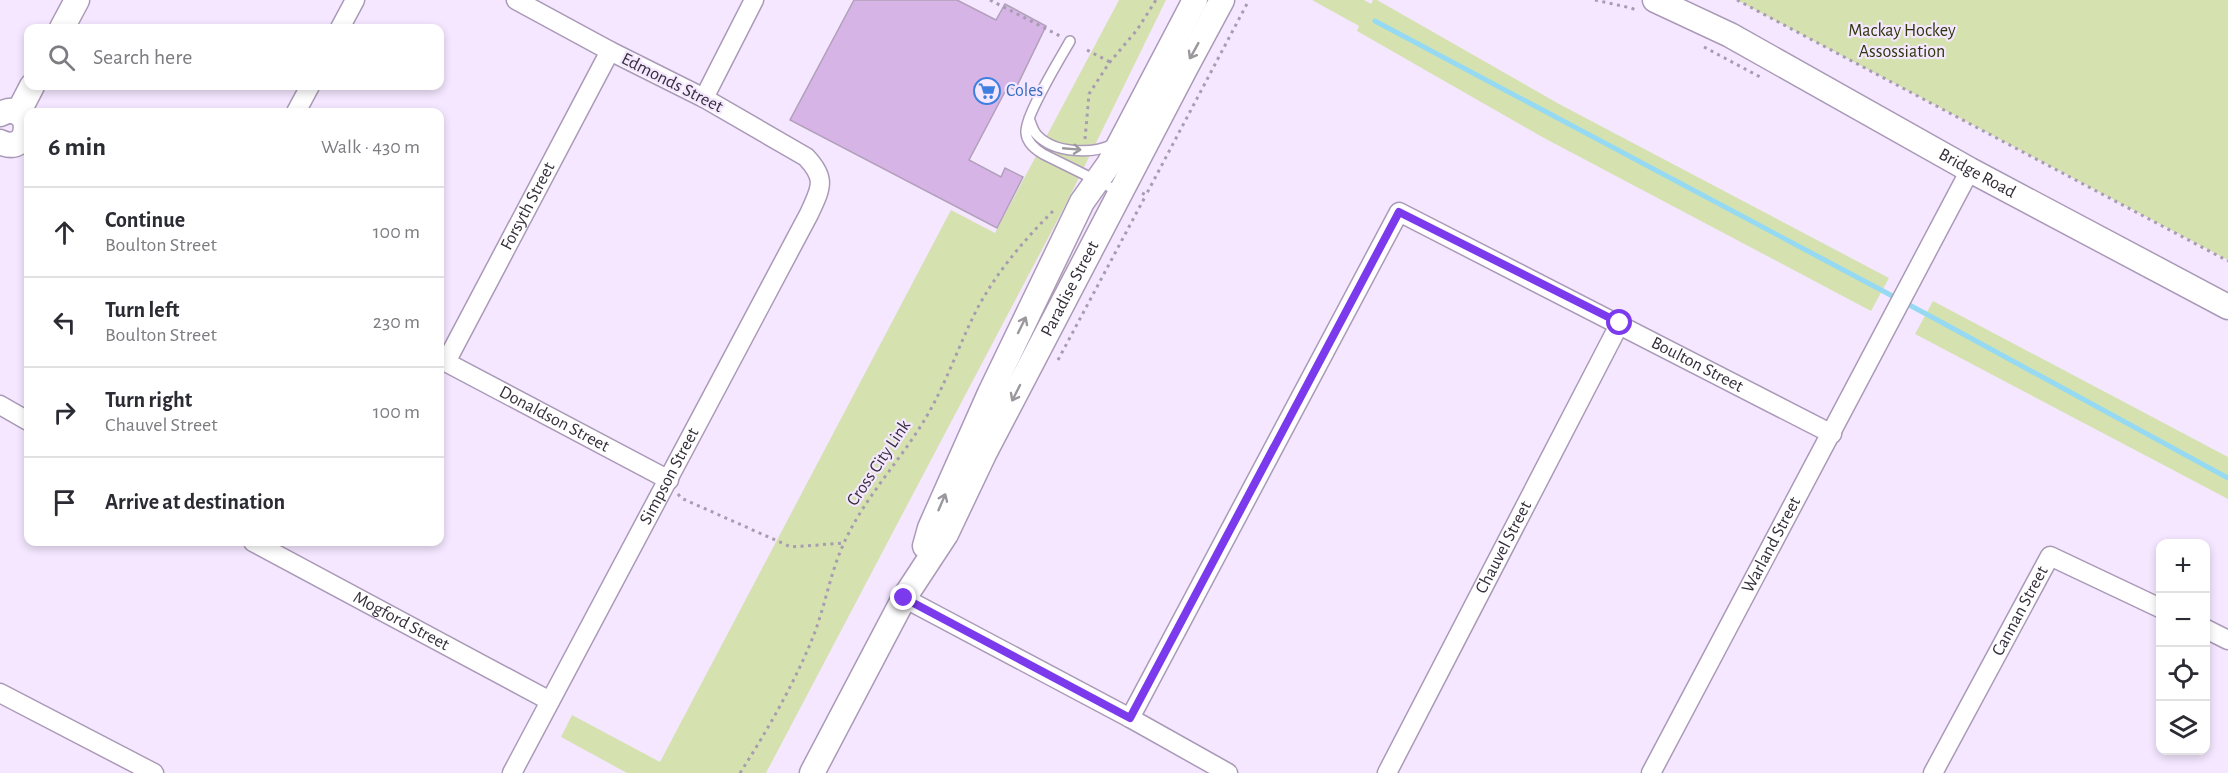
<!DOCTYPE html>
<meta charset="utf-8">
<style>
:root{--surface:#fff;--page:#f2f2f3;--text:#2b2b33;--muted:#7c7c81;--line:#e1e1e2}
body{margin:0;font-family:"Alegreya Sans",sans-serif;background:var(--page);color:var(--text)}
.controls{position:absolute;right:18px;bottom:18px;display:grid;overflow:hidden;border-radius:12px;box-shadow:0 3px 9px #0003}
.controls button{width:54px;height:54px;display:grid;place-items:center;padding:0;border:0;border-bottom:2px solid var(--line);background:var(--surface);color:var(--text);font:30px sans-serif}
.stop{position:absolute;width:18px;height:18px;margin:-14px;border:4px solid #7c3aed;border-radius:50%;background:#fff}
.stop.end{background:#7c3aed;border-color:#fff;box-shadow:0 2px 6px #0008}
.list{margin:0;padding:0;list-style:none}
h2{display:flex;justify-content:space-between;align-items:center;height:78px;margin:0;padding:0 24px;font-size:26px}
h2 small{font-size:20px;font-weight:400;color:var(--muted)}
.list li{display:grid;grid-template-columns:39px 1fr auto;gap:18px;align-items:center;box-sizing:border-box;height:90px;padding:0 24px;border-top:2px solid var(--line)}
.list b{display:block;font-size:22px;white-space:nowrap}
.list p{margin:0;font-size:20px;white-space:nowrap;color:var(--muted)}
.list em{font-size:20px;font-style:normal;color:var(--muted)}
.icon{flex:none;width:33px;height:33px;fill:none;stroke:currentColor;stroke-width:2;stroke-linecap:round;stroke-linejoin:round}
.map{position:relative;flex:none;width:2228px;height:773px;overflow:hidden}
.search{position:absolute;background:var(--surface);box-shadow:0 3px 9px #0003;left:24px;top:24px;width:420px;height:66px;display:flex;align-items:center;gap:15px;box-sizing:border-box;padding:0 21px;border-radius:12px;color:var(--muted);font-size:22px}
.panel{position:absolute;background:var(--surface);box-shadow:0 3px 9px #0003;left:24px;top:108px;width:420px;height:438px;border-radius:12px}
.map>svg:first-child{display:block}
</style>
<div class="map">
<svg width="2228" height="773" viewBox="0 0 2228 773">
<rect width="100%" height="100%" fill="#f4e7ff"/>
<path fill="#d5e2b0" d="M1119 0H1166L1067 202 766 773H627L561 737 572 715 660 762 951 210 995 233Z
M1312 0H1364L1371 4 1373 0H1377L1561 105 1889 278 1871 311 1544 138 1357 31 1359 26Z
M1737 0H2228V260Z
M1933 301 2228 457V499L1915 334Z"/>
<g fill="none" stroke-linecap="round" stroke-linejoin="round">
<path stroke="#95daf2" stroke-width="5" d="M1375 21 1930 316 2228 478"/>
</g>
<path fill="#d6b4e5" stroke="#b2a0bb" stroke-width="1.5" d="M854 0H957L996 20 1005 4 1046 26 1015 90 1008 86 969 160 1001 177 1005 168 1023 177 997 228 790 120Z"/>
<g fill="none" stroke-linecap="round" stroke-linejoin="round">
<defs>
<path id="lane" d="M1070 41C1060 59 1024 117 1026 133 1027 143 1035 149 1043 154L1120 192
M1029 118C1031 123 1033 131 1037 135 1054 153 1092 155 1113 144"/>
<g id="street">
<path d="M340 28 355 0"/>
<path d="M704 98 754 0"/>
<path d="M296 112 310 86"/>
<path id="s1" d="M440 359 669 480"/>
<path id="s2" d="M446 362 610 51"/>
<path d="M0 405 28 421"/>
<path id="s3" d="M253 542 550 701"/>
<path d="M904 598 1130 718 1228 773"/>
<path d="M2206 629 2228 640"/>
<path d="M0 693 154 773"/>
<path id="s4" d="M1130 718 1399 212 1832 434"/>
<path id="s5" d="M512 773 809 214C821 188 827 179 806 157L704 98 610 51 516 0"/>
<path id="s6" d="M1387 773 1620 323"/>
<path id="s7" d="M1651 773 1970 170"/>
<path id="s8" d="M1933 773 2050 556 2160 608"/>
</g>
<g id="secondary">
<path id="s9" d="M1655 0 1730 35 1970 170 2228 307"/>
<path d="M62 28 77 0"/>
<path d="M18 113 32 86"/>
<path d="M0 114C35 97 34 158 0 142"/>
<path d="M925 546 930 528 990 393 1082 202 1109 164 1195 0"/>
<path id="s10" d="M812 773 904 598 946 534 984 454 1185 69 1222 0"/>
</g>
</defs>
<use href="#lane" stroke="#aa9ab7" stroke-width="12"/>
<use href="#street" stroke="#aa9ab7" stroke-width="21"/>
<use href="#secondary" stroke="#aa9ab7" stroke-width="27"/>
<path stroke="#a79cb0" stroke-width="3" stroke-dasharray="3 4.5" stroke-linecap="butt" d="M990 0 1060 36
M1595 0 1631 8 1638 11
M1737 0 2228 261
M1704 47 1762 78
M1087 50 1110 62
M1085 139 1089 94 1109 63 1137 30 1156 0
M1142 193 1146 195 1249 0
M1058 360 1146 195
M678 494 681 498 791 547 844 543
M740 773C767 731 794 684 813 637 825 607 830 573 844 543 865 496 903 458 928 414 947 381 959 345 976 311 997 271 1025 239 1056 208"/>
<use href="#lane" stroke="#fff" stroke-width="9"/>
<use href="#street" stroke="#fff" stroke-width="18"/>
<use href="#secondary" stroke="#fff" stroke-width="24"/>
</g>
<defs><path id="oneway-shaft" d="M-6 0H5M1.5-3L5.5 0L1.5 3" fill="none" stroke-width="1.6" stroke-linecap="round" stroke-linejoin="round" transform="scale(1.5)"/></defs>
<g stroke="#9a979d">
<use href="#oneway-shaft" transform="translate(1194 51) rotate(119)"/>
<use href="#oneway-shaft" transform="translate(1072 149) rotate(5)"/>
<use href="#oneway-shaft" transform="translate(1022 325) rotate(-64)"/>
<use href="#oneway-shaft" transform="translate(1016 393) rotate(117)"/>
<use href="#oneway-shaft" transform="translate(942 502) rotate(-67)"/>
</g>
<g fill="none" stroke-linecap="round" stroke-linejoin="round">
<path stroke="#7c3aed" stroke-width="8" d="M904 598 1130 718 1399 212 1620 323"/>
</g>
<defs>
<symbol id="supermarket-ring" viewBox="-11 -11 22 22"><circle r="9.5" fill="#f4e7ff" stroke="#3f7fe0" stroke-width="1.5"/><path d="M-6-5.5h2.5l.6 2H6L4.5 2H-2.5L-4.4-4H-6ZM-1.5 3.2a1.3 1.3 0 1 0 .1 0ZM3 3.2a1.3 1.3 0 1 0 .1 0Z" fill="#3f7fe0"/></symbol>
</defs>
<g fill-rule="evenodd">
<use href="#supermarket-ring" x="972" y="76" width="30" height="30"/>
</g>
<g text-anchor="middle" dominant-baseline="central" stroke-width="4.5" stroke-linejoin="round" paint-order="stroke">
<g font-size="18" fill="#2e360b" stroke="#f4e7ff">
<text x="1902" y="31">Mackay Hockey<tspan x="1902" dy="21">Assossiation</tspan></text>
</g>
<g font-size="18" fill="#352f3b" stroke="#f4e7ff">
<text transform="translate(672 83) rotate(27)">Edmonds Street</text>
<text stroke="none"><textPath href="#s9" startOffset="366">Bridge Road</textPath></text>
<text stroke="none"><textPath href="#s2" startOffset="176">Forsyth Street</textPath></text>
<text stroke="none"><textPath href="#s10" startOffset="549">Paradise Street</textPath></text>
<text stroke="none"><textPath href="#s4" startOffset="908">Boulton Street</textPath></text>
<text stroke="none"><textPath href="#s1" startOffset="129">Donaldson Street</textPath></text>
<text transform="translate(879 463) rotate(-56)">Cross City Link</text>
<text stroke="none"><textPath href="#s5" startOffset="336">Simpson Street</textPath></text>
<text stroke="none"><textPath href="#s7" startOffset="258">Warland Street</textPath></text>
<text stroke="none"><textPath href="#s6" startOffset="254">Chauvel Street</textPath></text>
<text stroke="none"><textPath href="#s8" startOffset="184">Cannan Street</textPath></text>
<text stroke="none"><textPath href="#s3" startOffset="168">Mogford Street</textPath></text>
</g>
<g font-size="18" fill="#366cbe" stroke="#f4e7ff" text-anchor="start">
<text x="1006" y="91">Coles</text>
</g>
</g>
</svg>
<div class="controls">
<button>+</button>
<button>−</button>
<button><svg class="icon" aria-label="locate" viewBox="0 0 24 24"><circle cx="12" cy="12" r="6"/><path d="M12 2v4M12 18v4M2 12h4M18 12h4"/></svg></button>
<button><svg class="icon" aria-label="layers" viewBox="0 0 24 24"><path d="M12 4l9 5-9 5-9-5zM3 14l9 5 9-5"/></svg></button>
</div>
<div class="stop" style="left:1620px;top:323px"></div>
<div class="stop end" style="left:904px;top:598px"></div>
<div class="search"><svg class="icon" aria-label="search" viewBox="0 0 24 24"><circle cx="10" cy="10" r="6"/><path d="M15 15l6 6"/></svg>Search here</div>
<section class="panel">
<h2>6 min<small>Walk · 430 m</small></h2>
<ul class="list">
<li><svg class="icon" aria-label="ahead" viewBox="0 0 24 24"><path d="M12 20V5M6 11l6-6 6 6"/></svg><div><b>Continue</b><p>Boulton Street</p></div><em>100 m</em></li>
<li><svg class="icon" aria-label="left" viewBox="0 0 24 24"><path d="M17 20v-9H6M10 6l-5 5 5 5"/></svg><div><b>Turn left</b><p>Boulton Street</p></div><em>230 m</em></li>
<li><svg class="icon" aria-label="right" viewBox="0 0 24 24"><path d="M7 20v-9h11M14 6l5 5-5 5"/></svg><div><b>Turn right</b><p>Chauvel Street</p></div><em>100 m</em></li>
<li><svg class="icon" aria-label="arrive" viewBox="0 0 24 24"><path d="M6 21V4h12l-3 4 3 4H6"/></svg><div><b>Arrive at destination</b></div></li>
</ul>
</section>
</div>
